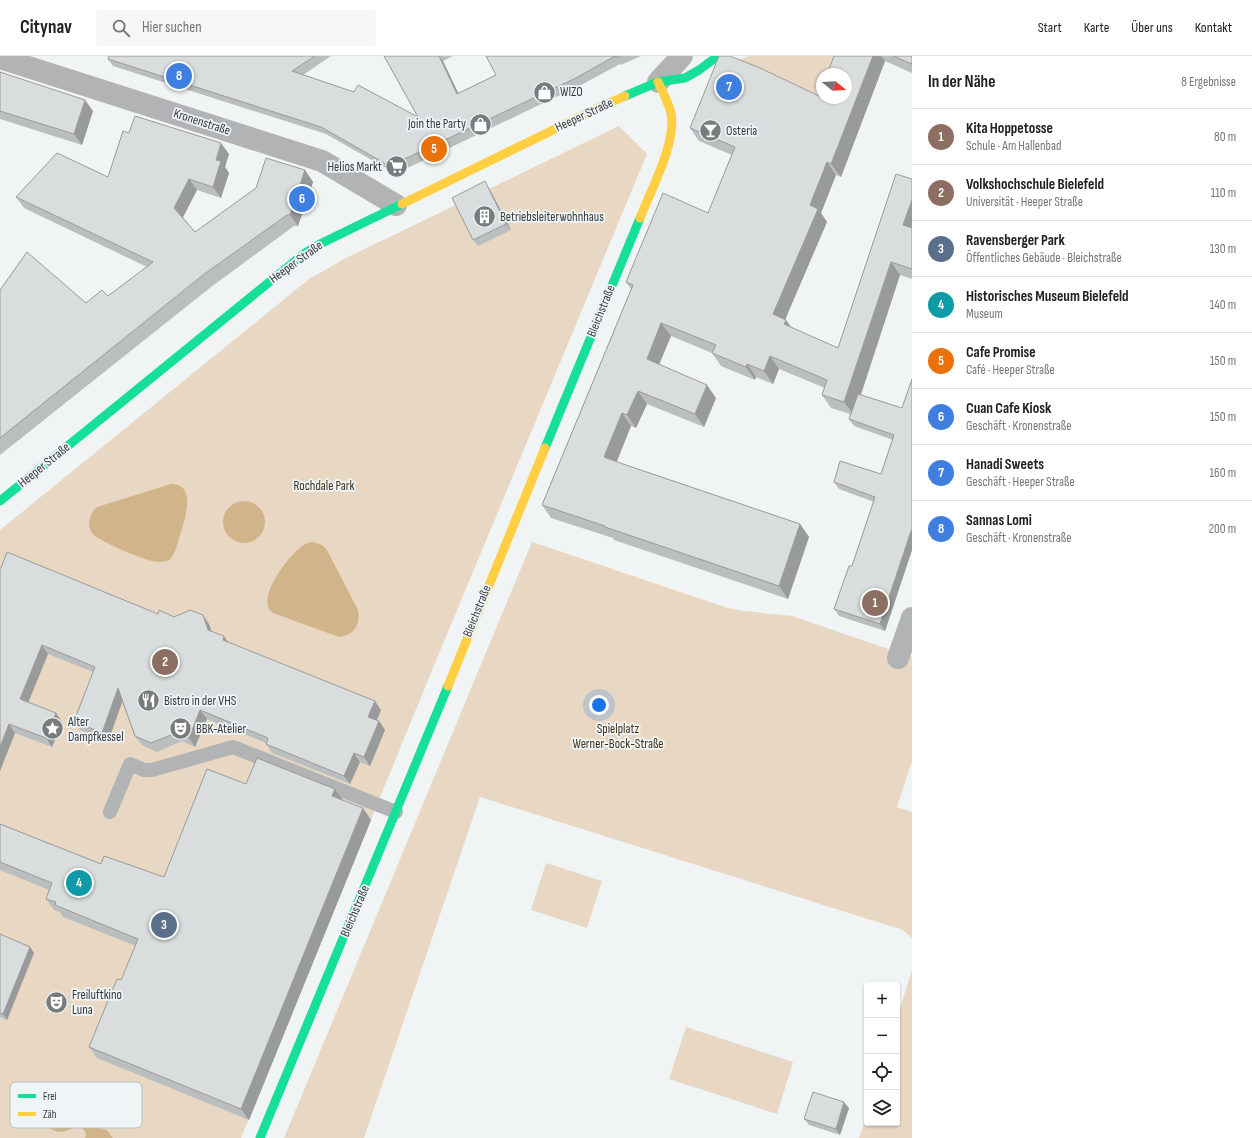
<!DOCTYPE html>
<html lang="de">
<meta charset="utf-8">
<style>
:root{--surface:#fff;--page:#f6f6f6;--text:#202124;--muted:#757577;--line:#e0e0e0;--accent:#797c7d}
body{margin:0;font-family:"Sofia Sans Condensed",sans-serif;background:var(--page);color:var(--text)}
.controls{position:absolute;right:12px;bottom:12px;display:grid;overflow:hidden;border-radius:4px;box-shadow:0 1px 3px #0004}
.controls button{width:36px;height:36px;display:grid;place-items:center;padding:0;border:0;border-bottom:1px solid var(--line);background:var(--surface);color:var(--text);font:20px sans-serif}
.compass{position:absolute;left:816px;top:12px;width:36px;height:36px;border-radius:50%;background:var(--surface);box-shadow:0 1px 3px #0004;rotate:108deg}
.you{position:absolute;left:599px;top:649px;width:14px;height:14px;margin:-10px;border:3px solid #fff;border-radius:50%;background:#1a73e8;box-shadow:0 0 0 6px #1a73e833}
.badge{display:grid;place-items:center;width:26px;height:26px;border-radius:50%;background:var(--accent);color:#fff;font-size:13px;font-weight:700}
.pin{position:absolute;translate:-50% -50%;border:2px solid #fff;box-shadow:0 1px 4px #0006}
.list{margin:0;padding:0;list-style:none}
h2{display:flex;justify-content:space-between;align-items:center;height:52px;margin:0;padding:0 16px;font-size:17px}
h2 small{font-size:13px;font-weight:400;color:var(--muted)}
.list li{display:grid;grid-template-columns:26px 1fr auto;gap:12px;align-items:center;box-sizing:border-box;height:56px;padding:0 16px;border-top:1px solid var(--line)}
.list b{display:block;font-size:15px;white-space:nowrap}
.list p{margin:0;font-size:13px;white-space:nowrap;color:var(--muted)}
.list em{font-size:13px;font-style:normal;color:var(--muted)}
.icon{flex:none;width:22px;height:22px;fill:none;stroke:currentColor;stroke-width:2;stroke-linecap:round;stroke-linejoin:round}
.map{position:relative;flex:none;width:912px;height:1082px;overflow:hidden}
header{display:flex;align-items:center;gap:24px;box-sizing:border-box;height:56px;padding:0 20px;background:var(--surface);border-bottom:1px solid var(--line)}
header strong{font-size:19px}
nav{display:flex;gap:22px;margin-inline-start:auto;font-size:14px}
.search{width:280px;height:36px;background:var(--page);display:flex;align-items:center;gap:10px;box-sizing:border-box;padding:0 14px;border-radius:4px;color:var(--muted);font-size:15px}
main{display:flex}
aside{flex:1;background:var(--surface)}
.map>svg:first-child{display:block}
</style>
<header>
<strong>Citynav</strong>
<div class="search"><svg class="icon" aria-label="search" viewBox="0 0 24 24"><circle cx="10" cy="10" r="6"/><path d="M15 15l6 6"/></svg>Hier suchen</div>
<nav><a>Start</a><a>Karte</a><a>Über uns</a><a>Kontakt</a></nav>
</header>
<main>
<div class="map">
<svg width="912" height="1082" viewBox="0 0 912 1082">
<rect width="100%" height="100%" fill="#f1f4f5"/>
<path fill="#e8d8c3" d="M750 0H848L841 18H822V42L830 47 731 6Z
M619 70 647 98 428 624 241 1082H0V474L309 223 346 202Z
M532 486 728 552 744 555 792 560 912 601V705L897 751 912 756V882L903 874 480 741 364 1082H284Z
M546 807 602 825 587 872 531 854Z
M912 914V1082H859L867 1057V1067H897V962Z
M686 971 793 1006 777 1058 669 1023Z"/>
<path fill="#d2b48b" d="M171 428C197 428 185 462 181 476 178 484 176 499 169 504 166 505 163 506 160 506 148 507 105 487 95 480 85 472 89 458 97 451Z
M223 466a21 21 0 1 1 42 0a21 21 0 1 1-42 0Z
M314 486 322 489 327 494 358 554C361 569 354 579 339 581L273 557C253 544 291 496 305 488 308 487 311 486 314 486Z
M48 1046 59 1048 68 1052 77 1061 88 1069 107 1074 113 1082H85C88 1075 82 1072 77 1069 74 1071 70 1074 66 1075 48 1082 26 1049 48 1046Z"/>
<g fill="none" stroke-linecap="round" stroke-linejoin="round">
<path stroke="#b1b3b4" stroke-width="14" d="M110 756 130 708 144 714H152L233 691 396 756"/>
<path stroke="#b1b3b4" stroke-width="22" d="M0 2 322 105 396 149
M658 26 682 0
M898 602 912 562"/>
<path stroke="#16e098" stroke-width="9" d="M625 40 658 26 685 22 699 14 718 0
M545 392 640 162
M0 445 305 197 320 188 402 148
M260 1082 448 630"/>
<path stroke="#ffcf43" stroke-width="9" d="M402 148 598 52 625 40
M640 162C651 134 677 86 671 57 668 46 663 36 658 26
M448 630 545 392"/>
</g>
<path fill="#bbbebe" d="M109 0H331L303 19 418 61 384 0H453L443 5 458 37 496 19 486 0H641L621 9 620 8 581 29 399 116 391 115 326 78 113 10 108 3Z
M834 0H912V17L885 5 841 121 836 119 821 157 827 166 785 263 791 271 838 292 912 123V223L900 219 861 339 902 352 912 323V494L885 575 839 560 834 553 852 510 874 446 839 433 834 426 881 418 893 384 854 370 849 363 850 358 831 352 822 339 825 332 779 313 773 328 756 321 755 324 721 310 712 297 671 280 659 308 716 342 704 371 647 348 636 372 631 370 617 406 626 409 800 468 809 481 788 543 614 484 613 482 551 462 542 449 631 233 626 226 708 157 732 99 699 85 690 72 819 40Z
M0 16 93 55 82 89 0 63Z
M129 77 229 98 225 111 229 117 221 142 197 134 183 161 195 176 305 114 313 126 298 170H294L211 231 0 399V234L86 247 108 240 147 211 24 152 16 141 108 121Z
M489 132 511 174 478 190 473 184Z
M0 512 158 558 174 561 209 568 211 575 228 587 381 654 377 665H379L385 674 370 710 360 706 350 728 272 697 266 688V687L207 663 195 691 182 685 157 696 142 689 135 680 122 645 108 686 80 674 74 665 93 616 48 598 28 646 62 666 52 691 15 677 0 715Z
M246 728 343 744 371 764 249 1064 97 1002 89 991 121 924 136 890 63 861 60 856 54 854 46 843 49 834 0 814V768L101 808 164 821Z
M0 878 30 891 34 897 7 964 0 961Z
M849 1052 840 1079 809 1069 804 1063Z"/>
<path fill="#999b9b" d="M439 0 443 5 462 45 457 38Z
M873 0H881L885 5 841 121 831 108Z
M85 44 93 55 82 89 74 78Z
M221 87 229 98 225 111 229 117 221 142 213 131 216 104Z
M827 106 836 119 821 157 827 166 782 271 773 258 810 149Z
M305 114 313 126 298 170 290 159Z
M189 123 197 134 182 163 174 152Z
M485 125 489 132 511 174 506 168Z
M912 144V181L903 169Z
M891 206 900 219 854 359 844 346Z
M786 264 795 277 784 268Z
M661 267 671 280 656 316 647 303Z
M770 300 779 313 773 328 764 315Z
M747 308 756 321 755 324 746 311Z
M707 329 716 342 704 371 695 358Z
M638 335 647 348 636 372 627 359Z
M622 357 631 370 613 414 604 401Z
M800 468 809 481 788 543 779 530Z
M912 472V494L885 575 880 568Z
M203 559 209 568 214 582 208 574Z
M224 580 230 589 223 584Z
M42 589 48 598 26 652 20 643Z
M118 632 124 641 108 686 102 677Z
M375 645 381 654 374 670 368 661Z
M200 654 207 663 195 691 189 682Z
M56 657 62 666 52 691 46 682Z
M379 665 385 674 370 710 364 701Z
M9 668 15 677 0 715V691Z
M354 697 360 706 350 728 344 720Z
M335 733 343 744 332 740Z
M363 752 371 764 249 1064 241 1053Z
M30 891 34 897 7 964 3 958Z
M844 1046 849 1052 840 1079 836 1073Z"/>
<path fill="#dadddd" stroke="#999b9b" d="M109 0H315L292 15 354 36 358 29 418 61 384 0H439L457 38 496 19 486 0H620L616 2 615 0 576 22 394 108H386L321 71 108 3Z
M719 0H730L760 12 819 40 822 31V42H846V18H827L834 0H873L831 108 827 106 810 149 818 153 773 258 786 264 784 268 838 292 896 118 912 123V144L903 169 912 172V213L891 206 844 346 822 339 827 324 770 300 764 315 747 308 746 311 712 297 716 289 661 267 647 303 707 329 695 358 638 335 627 359 622 357 604 401 626 409 800 468 779 530 605 471V470L542 449 633 229 626 226 663 137 708 157 735 91 690 72Z
M893 0H912V8Z
M0 16 85 44 74 78 0 55Z
M135 60 221 87 216 104 221 105 213 131 189 123 174 152 195 176 256 132 266 102 305 114 290 159H287L203 219 0 382V234L27 196 86 247 102 234 108 240 153 206 16 141 57 97 108 121 123 75 129 77Z
M485 125 506 168 473 184 452 142Z
M912 323V472L880 568 834 553 849 510H852L875 441 834 426 840 405 881 418 894 379 849 363 858 338 902 352Z
M7 496 158 558 159 554 174 561 190 554 203 559 208 574 224 580 223 584 375 645 368 661 379 665 364 701 354 697 344 720 266 688 268 682 200 654 189 682 176 677 151 687 135 680 118 632 102 677 74 665 95 611 42 589 20 643 56 657 46 682 9 668 0 691V512H1Z
M257 702 335 733 332 740 363 752 241 1053 89 991 117 923 121 924 138 883 55 849 56 846 46 843 52 827 0 806V768L101 808 104 800 164 821 207 713 246 728Z
M0 878 30 891 3 958 0 957Z
M813 1036 844 1046 836 1073 804 1063Z"/>
<defs>
<symbol id="shop-disc" viewBox="-11 -11 22 22"><circle r="9.5" fill="#797c7d" stroke="#eff5f7"/><path d="M-5-2.5h2.3a2.7 3.5 0 0 1 5.4 0H5L5.5 6h-11ZM-1.5-2.5h3a1.5 2.3 0 0 0-3 0Z" fill="#fff"/></symbol>
<symbol id="bar-disc" viewBox="-11 -11 22 22"><circle r="9.5" fill="#797c7d" stroke="#eff5f7"/><path d="M-6-5H6L.8 .8V4.5H3.5V6h-7V4.5H-.8V.8Z" fill="#fff"/></symbol>
<symbol id="supermarket-disc" viewBox="-11 -11 22 22"><circle r="9.5" fill="#797c7d" stroke="#eff5f7"/><path d="M-6-5.5h2.5l.6 2H6L4.5 2H-2.5L-4.4-4H-6ZM-1.5 3.2a1.3 1.3 0 1 0 .1 0ZM3 3.2a1.3 1.3 0 1 0 .1 0Z" fill="#fff"/></symbol>
<symbol id="building-disc" viewBox="-11 -11 22 22"><circle r="9.5" fill="#797c7d" stroke="#eff5f7"/><path d="M-4-6H4V6H1V3H-1V6H-4ZM-2.5-4.3h1.7v1.8h-1.7ZM.8-4.3h1.7v1.8H.8ZM-2.5-1h1.7V.8h-1.7ZM.8-1h1.7V.8H.8Z" fill="#fff"/></symbol>
<symbol id="restaurant-disc" viewBox="-11 -11 22 22"><circle r="9.5" fill="#797c7d" stroke="#eff5f7"/><path d="M-5-6h1v4h1v-4h1v4h1v-4h1v5L-1.5 .5V6h-2V.5L-5-1ZM5-6V6H3V1.5H1.5Q1.5-4 5-6Z" fill="#fff"/></symbol>
<symbol id="sight-disc" viewBox="-11 -11 22 22"><circle r="9.5" fill="#797c7d" stroke="#eff5f7"/><path d="M0-6L1.8-2.2L6-1.7L2.9 1.2L3.7 5.4L0 3.3L-3.7 5.4L-2.9 1.2L-6-1.7L-1.8-2.2Z" fill="#fff"/></symbol>
<symbol id="theatre-disc" viewBox="-11 -11 22 22"><circle r="9.5" fill="#797c7d" stroke="#eff5f7"/><path d="M-5-5.5Q0-4 5-5.5V0Q5 5 0 6Q-5 5-5 0ZM-3.3-2.5H-1v1.5H-3.3ZM1-2.5H3.3v1.5H1ZM-2.8 1Q0 5.5 2.8 1Z" fill="#fff"/></symbol>
</defs>
<g fill-rule="evenodd">
<use href="#shop-disc" x="532" y="24" width="25" height="25"/>
<use href="#shop-disc" x="468" y="56" width="25" height="25"/>
<use href="#bar-disc" x="698" y="62" width="25" height="25"/>
<use href="#supermarket-disc" x="384" y="98" width="25" height="25"/>
<use href="#building-disc" x="472" y="148" width="25" height="25"/>
<use href="#restaurant-disc" x="136" y="632" width="25" height="25"/>
<use href="#sight-disc" x="40" y="660" width="25" height="25"/>
<use href="#theatre-disc" x="168" y="660" width="25" height="25"/>
<use href="#theatre-disc" x="44" y="934" width="25" height="25"/>
</g>
<g text-anchor="middle" dominant-baseline="central" stroke-width="3.5" stroke-linejoin="round" paint-order="stroke">
<g font-size="13" fill="#393b3c" stroke="#eff5f7" text-anchor="start">
<text x="560" y="36">WIZO</text>
<text x="466" y="68" text-anchor="end">Join the Party</text>
<text x="726" y="75">Osteria</text>
<text x="382" y="111" text-anchor="end">Helios Markt</text>
<text x="500" y="161">Betriebsleiterwohnhaus</text>
<text x="164" y="645">Bistro in der VHS</text>
<text x="68" y="666">Alter<tspan x="68" dy="15">Dampfkessel</tspan></text>
<text x="196" y="673">BBK-Atelier</text>
<text x="72" y="939">Freiluftkino<tspan x="72" dy="15">Luna</tspan></text>
</g>
<g font-size="13" fill="#393b3c" stroke="#eff5f7">
<text transform="translate(584 59) rotate(-25)">Heeper Straße</text>
<text transform="translate(202 66) rotate(18)">Kronenstraße</text>
<text transform="translate(296 206) rotate(-36)">Heeper Straße</text>
<text transform="translate(601 255) rotate(-68)">Bleichstraße</text>
<text transform="translate(44 409) rotate(-39)">Heeper Straße</text>
<text transform="translate(477 555) rotate(-68)">Bleichstraße</text>
<text transform="translate(355 855) rotate(-67)">Bleichstraße</text>
</g>
<g font-size="13" fill="#443116" stroke="#eff5f7">
<text x="324" y="430">Rochdale Park</text>
<text x="618" y="673">Spielplatz<tspan x="618" dy="15">Werner-Bock-Straße</tspan></text>
</g>
</g>
<rect x="10" y="1026" width="132" height="46" rx="6" fill="#eff5f7" stroke="#b8bdbf" stroke-width="1"/>
<rect x="18" y="1038" width="18" height="4" fill="#16e098"/>
<rect x="18" y="1056" width="18" height="4" fill="#ffcf43"/>
<g font-size="11" fill="#393b3c">
<text x="43" y="1044">Frei</text>
<text x="43" y="1062">Zäh</text>
</g>
</svg>
<div class="controls">
<button>+</button>
<button>−</button>
<button><svg class="icon" aria-label="locate" viewBox="0 0 24 24"><circle cx="12" cy="12" r="6"/><path d="M12 2v4M12 18v4M2 12h4M18 12h4"/></svg></button>
<button><svg class="icon" aria-label="layers" viewBox="0 0 24 24"><path d="M12 4l9 5-9 5-9-5zM3 14l9 5 9-5"/></svg></button>
</div>
<svg class="compass" viewBox="-18 -18 36 36"><path d="M0-13l5 13h-10z" fill="#e53935"/><path d="M0 13l5-13h-10z" fill="#757577"/></svg>
<div class="you"></div>
<div class="pin badge" style="left:875px;top:547px;background:#8d6e63">1</div>
<div class="pin badge" style="left:165px;top:606px;background:#8d6e63">2</div>
<div class="pin badge" style="left:164px;top:869px;background:#5c6f8a">3</div>
<div class="pin badge" style="left:79px;top:827px;background:#0f9aa8">4</div>
<div class="pin badge" style="left:434px;top:93px;background:#e8710a">5</div>
<div class="pin badge" style="left:302px;top:143px;background:#3f7fe0">6</div>
<div class="pin badge" style="left:729px;top:31px;background:#3f7fe0">7</div>
<div class="pin badge" style="left:179px;top:20px;background:#3f7fe0">8</div>
</div>
<aside>
<h2>In der Nähe<small>8 Ergebnisse</small></h2>
<ul class="list">
<li><span class="badge" style="background:#8d6e63">1</span><div><b>Kita Hoppetosse</b><p>Schule · Am Hallenbad</p></div><em>80 m</em></li>
<li><span class="badge" style="background:#8d6e63">2</span><div><b>Volkshochschule Bielefeld</b><p>Universität · Heeper Straße</p></div><em>110 m</em></li>
<li><span class="badge" style="background:#5c6f8a">3</span><div><b>Ravensberger Park</b><p>Öffentliches Gebäude · Bleichstraße</p></div><em>130 m</em></li>
<li><span class="badge" style="background:#0f9aa8">4</span><div><b>Historisches Museum Bielefeld</b><p>Museum</p></div><em>140 m</em></li>
<li><span class="badge" style="background:#e8710a">5</span><div><b>Cafe Promise</b><p>Café · Heeper Straße</p></div><em>150 m</em></li>
<li><span class="badge" style="background:#3f7fe0">6</span><div><b>Cuan Cafe Kiosk</b><p>Geschäft · Kronenstraße</p></div><em>150 m</em></li>
<li><span class="badge" style="background:#3f7fe0">7</span><div><b>Hanadi Sweets</b><p>Geschäft · Heeper Straße</p></div><em>160 m</em></li>
<li><span class="badge" style="background:#3f7fe0">8</span><div><b>Sannas Lomi</b><p>Geschäft · Kronenstraße</p></div><em>200 m</em></li>
</ul>
</aside>
</main>
